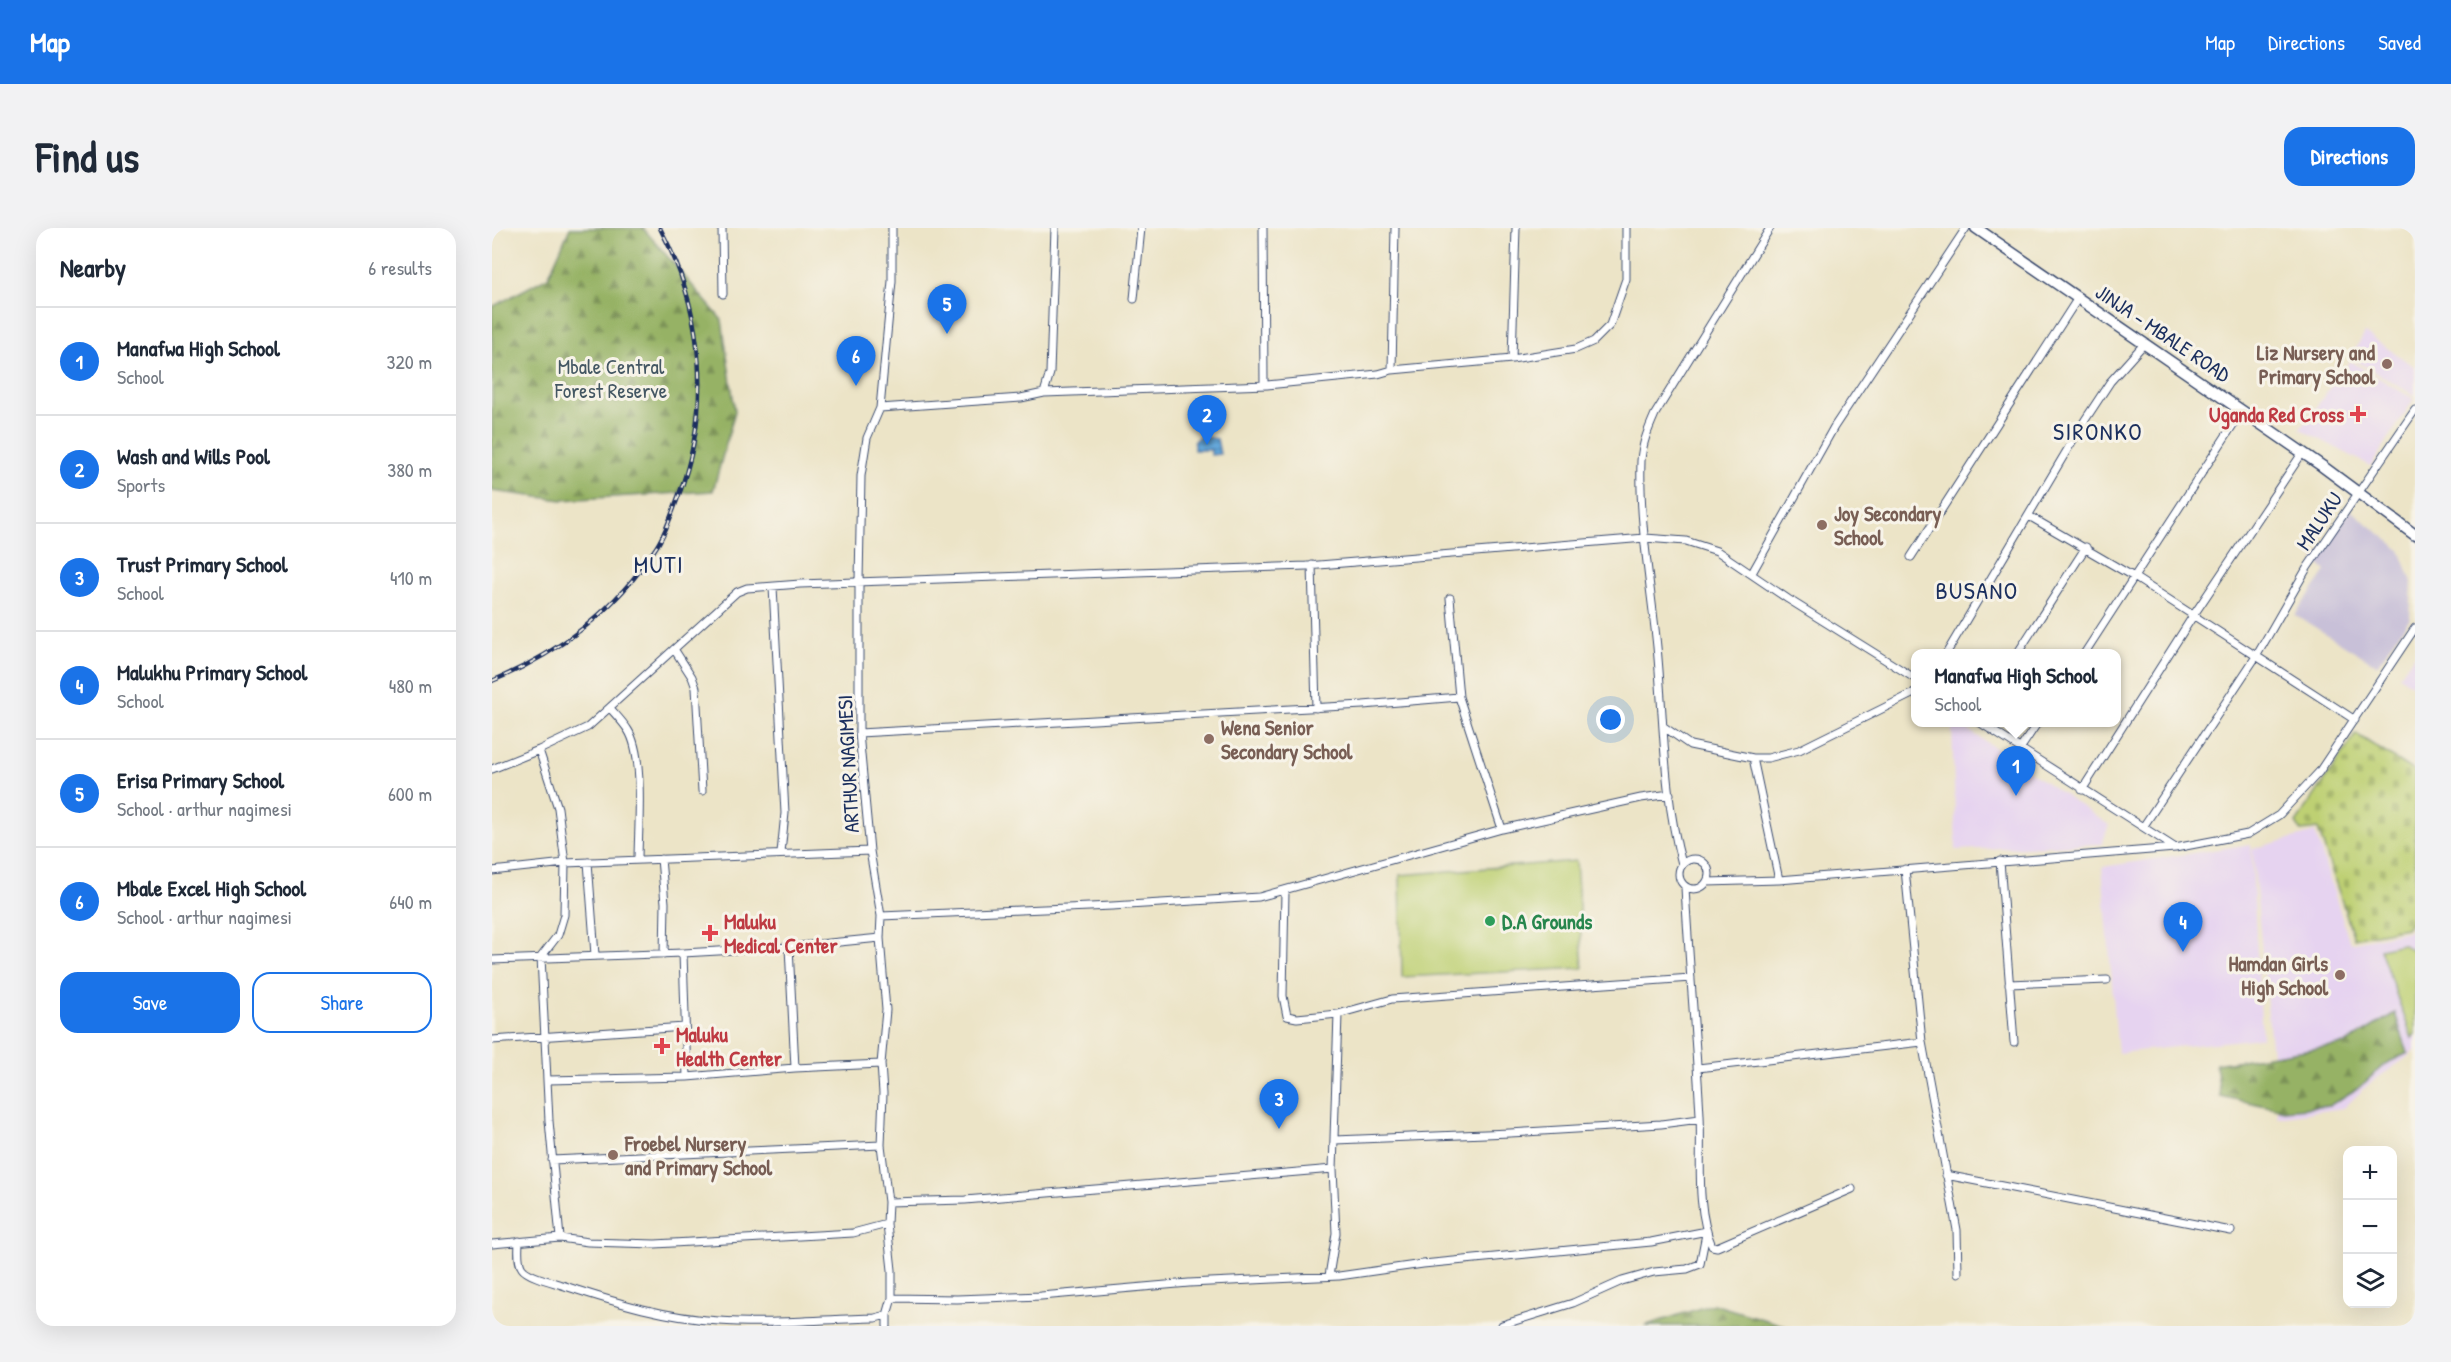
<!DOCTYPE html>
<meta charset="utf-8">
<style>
:root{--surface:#fff;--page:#f2f2f3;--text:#1f2937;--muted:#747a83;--line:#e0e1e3;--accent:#1a73e8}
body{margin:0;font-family:"Patrick Hand",sans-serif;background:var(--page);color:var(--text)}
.controls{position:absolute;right:18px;bottom:18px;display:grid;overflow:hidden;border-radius:12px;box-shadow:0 6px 24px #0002}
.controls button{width:54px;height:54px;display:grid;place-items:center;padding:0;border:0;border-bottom:2px solid var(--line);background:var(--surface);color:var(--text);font:30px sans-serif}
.you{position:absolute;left:1119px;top:492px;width:21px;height:21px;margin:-15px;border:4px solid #fff;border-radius:50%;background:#1a73e8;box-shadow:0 0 0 9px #1a73e833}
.badge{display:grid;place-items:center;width:39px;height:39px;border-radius:50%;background:var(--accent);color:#fff;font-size:20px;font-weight:700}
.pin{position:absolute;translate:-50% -50px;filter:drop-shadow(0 2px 3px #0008)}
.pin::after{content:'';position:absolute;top:32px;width:21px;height:18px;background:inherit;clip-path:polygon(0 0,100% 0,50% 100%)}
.popup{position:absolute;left:1419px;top:421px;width:210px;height:78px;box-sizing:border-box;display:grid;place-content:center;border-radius:12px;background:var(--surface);filter:drop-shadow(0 2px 4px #0005);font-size:20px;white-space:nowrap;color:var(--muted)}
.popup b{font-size:22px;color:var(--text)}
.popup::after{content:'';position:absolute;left:50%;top:100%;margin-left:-12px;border:12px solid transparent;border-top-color:var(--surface)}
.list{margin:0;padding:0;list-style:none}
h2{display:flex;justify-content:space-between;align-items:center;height:78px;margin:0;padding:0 24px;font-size:26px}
h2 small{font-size:20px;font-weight:400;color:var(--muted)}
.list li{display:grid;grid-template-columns:39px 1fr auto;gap:18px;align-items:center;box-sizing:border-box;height:108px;padding:0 24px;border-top:2px solid var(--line)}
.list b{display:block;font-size:22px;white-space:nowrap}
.list p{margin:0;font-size:20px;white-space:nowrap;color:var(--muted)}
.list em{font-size:20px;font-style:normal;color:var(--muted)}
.actions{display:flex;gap:12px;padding:18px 24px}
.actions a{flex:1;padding:14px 0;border:2px solid var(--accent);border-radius:18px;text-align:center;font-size:21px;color:var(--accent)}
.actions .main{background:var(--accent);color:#fff}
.icon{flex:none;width:33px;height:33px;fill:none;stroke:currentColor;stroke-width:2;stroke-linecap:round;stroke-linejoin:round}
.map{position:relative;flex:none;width:1923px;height:1098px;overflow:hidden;border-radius:18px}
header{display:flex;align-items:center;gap:36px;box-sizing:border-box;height:84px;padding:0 30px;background:var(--accent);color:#fff}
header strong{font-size:28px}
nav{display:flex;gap:33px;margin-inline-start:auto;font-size:21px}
.intro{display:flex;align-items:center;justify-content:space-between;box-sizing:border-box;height:144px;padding:0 36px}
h1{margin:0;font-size:42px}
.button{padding:15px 27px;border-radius:18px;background:var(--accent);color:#fff;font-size:21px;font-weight:700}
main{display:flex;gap:36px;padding:0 36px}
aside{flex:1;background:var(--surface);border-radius:18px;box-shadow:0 6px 24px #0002}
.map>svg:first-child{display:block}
</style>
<header>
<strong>Map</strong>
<nav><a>Map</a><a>Directions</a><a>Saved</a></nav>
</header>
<div class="intro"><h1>Find us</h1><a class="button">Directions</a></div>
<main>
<aside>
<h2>Nearby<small>6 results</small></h2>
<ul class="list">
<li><span class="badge">1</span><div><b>Manafwa High School</b><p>School</p></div><em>320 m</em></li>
<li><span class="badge">2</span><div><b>Wash and Wills Pool</b><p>Sports</p></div><em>380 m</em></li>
<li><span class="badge">3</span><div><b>Trust Primary School</b><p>School</p></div><em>410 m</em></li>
<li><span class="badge">4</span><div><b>Malukhu Primary School</b><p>School</p></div><em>480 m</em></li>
<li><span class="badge">5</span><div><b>Erisa Primary School</b><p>School · arthur nagimesi</p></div><em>600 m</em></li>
<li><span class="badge">6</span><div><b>Mbale Excel High School</b><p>School · arthur nagimesi</p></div><em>640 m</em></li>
</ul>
<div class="actions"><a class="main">Save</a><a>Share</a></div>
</aside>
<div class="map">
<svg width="1923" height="1098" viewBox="0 0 1923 1098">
<defs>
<pattern id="forest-firs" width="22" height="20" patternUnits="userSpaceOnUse" patternTransform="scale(1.5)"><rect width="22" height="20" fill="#96b265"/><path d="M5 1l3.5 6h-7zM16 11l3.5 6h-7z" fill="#7a9156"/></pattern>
<pattern id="cemetery-stones" width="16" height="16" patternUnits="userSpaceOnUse" patternTransform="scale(1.5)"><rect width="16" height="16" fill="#bed073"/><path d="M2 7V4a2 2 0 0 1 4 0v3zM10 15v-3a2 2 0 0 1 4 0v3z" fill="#a3b366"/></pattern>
<pattern id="water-rules" width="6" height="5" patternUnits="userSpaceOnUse" patternTransform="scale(1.5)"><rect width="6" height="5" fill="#66a9db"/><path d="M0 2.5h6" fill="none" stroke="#538ab5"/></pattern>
</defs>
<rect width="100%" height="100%" fill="#f7f3e8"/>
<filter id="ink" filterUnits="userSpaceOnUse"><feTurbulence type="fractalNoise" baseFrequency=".0167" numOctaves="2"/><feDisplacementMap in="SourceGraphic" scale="12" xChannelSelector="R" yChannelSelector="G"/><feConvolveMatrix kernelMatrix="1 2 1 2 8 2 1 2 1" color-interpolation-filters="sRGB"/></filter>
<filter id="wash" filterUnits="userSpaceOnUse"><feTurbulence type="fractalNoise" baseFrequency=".008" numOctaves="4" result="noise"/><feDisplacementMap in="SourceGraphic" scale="24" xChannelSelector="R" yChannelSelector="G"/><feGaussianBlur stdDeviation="1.35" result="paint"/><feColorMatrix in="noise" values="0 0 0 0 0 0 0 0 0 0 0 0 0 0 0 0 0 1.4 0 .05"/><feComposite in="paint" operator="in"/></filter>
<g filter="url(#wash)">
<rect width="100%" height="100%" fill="#ece4c7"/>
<path fill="#e6d3f0" d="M1873 105 1923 139V168L1858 129Z
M1858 133 1922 171 1879 238 1808 201Z
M1923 426V459L1907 448Z
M1460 495H1466L1617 597 1610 616 1464 622Z
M1823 604 1858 715 1921 702 1923 700V821L1917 828 1877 856 1852 880 1786 889 1760 621Z
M1759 616 1770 810 1626 825 1610 639Z"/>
<path fill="#c8c0d8" d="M1859 282 1908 322 1920 354 1918 390 1885 437 1803 387 1834 343 1822 332Z"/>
<path fill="#bed073" stroke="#6c8068" stroke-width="1.5" d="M1084 633 1091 740 910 749 908 647Z
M1910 716 1923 724V806L1920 810 1888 721Z"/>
<path fill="url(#forest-firs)" stroke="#587062" stroke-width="1.5" d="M78 0H151L230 92 243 183 221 263 70 272 0 263V79L56 49Z
M1903 785 1916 825 1893 836 1868 859 1837 878 1792 882 1728 868 1724 836 1853 816Z
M1221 1076 1294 1098H1152Z"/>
<path fill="url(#cemetery-stones)" stroke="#6c8068" stroke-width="1.5" d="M1864 506 1923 544V688L1914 700 1862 710 1826 601 1809 603 1804 595Z"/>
<path fill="url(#water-rules)" stroke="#406c9c" stroke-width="1.5" d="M708 208 725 211 728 226 719 227V222H702V213Z"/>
</g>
<g filter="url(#ink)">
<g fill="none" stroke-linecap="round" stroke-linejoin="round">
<defs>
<path id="minor" d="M230 0 231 66
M771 0 772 156
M642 71 649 0
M1020 131 1024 0
M900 142 1020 131 1084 121 1102 113 1118 97 1134 51V0
M552 165 775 157 886 146 900 142 903 0
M388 180 529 170 552 165 558 145 563 0
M1537 288 1642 349 1863 492
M1419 329 1586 70
M820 337 824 480
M1260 345 1342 199 1474 0
M281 359 293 585 289 625
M958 370 967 469 1010 601
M182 421 200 449 204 460 210 563
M1454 426 1593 192 1618 154 1652 116
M1525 426 1594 319
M1592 426 1750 183
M118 480C124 487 131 494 136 502 153 528 146 601 146 632
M1487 494 1682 619
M1172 499 1198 517 1261 530H1276L1307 522 1424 464
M367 505 871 477 967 469
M1528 521 1546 494
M47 522 66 580 73 635 72 687 66 707 49 729 57 893 68 1010
M1261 530 1287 652
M0 541 47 522 96 499 245 364 255 360 308 356 815 338 1153 310 1194 313 1225 323 1296 371 1424 451
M1590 562 1701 388 1811 224
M1651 599 1765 427 1815 340 1923 182
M1187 646a15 15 0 1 1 30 0a15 15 0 1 1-30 0Z
M169 631 173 675 172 726
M1508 633 1522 814
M96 634 103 727
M1190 636C1171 567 1172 491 1165 419 1159 358 1147 295 1149 233 1150 216 1156 202 1163 186L1278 0
M1413 641 1430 814 1465 1002 1466 1045
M0 643 73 635 378 623
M1215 654 1287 652 1683 620 1756 606 1787 587 1827 544 1923 400
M1193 659C1197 735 1204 811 1208 887 1210 929 1203 979 1220 1018L1225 1019 1360 961
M793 663 791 768 795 788 805 790 846 786 841 941 844 1005 837 1048
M389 688 620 678 767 669 1010 601 1149 570 1178 566
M297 719 303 840
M191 725 195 849
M0 732 191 725 297 719 388 710
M1517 756 1615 752
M846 786 900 771 1199 750
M0 812 193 799
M1206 840 1430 814
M56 852 195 849 303 840 389 836
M843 912 1018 905 1169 896 1208 891
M60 932 389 917
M1454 947 1739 1003
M396 974 473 972 841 941
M27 1013C27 1020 25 1033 30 1040 36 1049 65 1055 76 1059 125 1075 175 1090 227 1093 279 1097 332 1091 383 1090L395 1087
M0 1016 68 1010 96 1014 163 1016 361 1005 395 996
M400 1070 465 1071 549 1068 697 1055 847 1048 931 1036 1159 1014 1215 1003
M1010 1097 1081 1075 1130 1053 1162 1044 1195 1041 1208 1036 1214 1006
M395 1098V1087L400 1070V1042L395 996 396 974 389 917 391 865 389 836 394 782 388 710 389 688 378 623 367 505V353L369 248 375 210 388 180 400 53V0"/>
<path id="primary" d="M1484 0 1830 238 1923 307"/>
</defs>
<use href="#minor" stroke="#3a4a6e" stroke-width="9"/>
<use href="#primary" stroke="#3a4a6e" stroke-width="13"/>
<use href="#minor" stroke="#fff" stroke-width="7"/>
<use href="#primary" stroke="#fff" stroke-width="10"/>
<defs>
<path id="rail" d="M0 453C66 426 124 382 163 321 173 307 179 288 185 272 220 182 213 85 168 0"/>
</defs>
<use href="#rail" stroke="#1b2f5e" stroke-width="4.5"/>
<use href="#rail" stroke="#f7f3e8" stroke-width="2" stroke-dasharray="7" stroke-linecap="butt"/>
</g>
</g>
<g fill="#8d6e63" stroke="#f7f3e8" stroke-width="2">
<circle cx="1895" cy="136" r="6"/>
<circle cx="1330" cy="297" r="6"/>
<circle cx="717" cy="511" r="6"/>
<circle cx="1848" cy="747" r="6"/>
<circle cx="121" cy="927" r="6"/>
</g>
<g fill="#e0444e" stroke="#f7f3e8" stroke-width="2">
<path d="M1863 177h6v6h6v6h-6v6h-6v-6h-6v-6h6z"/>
<path d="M215 696h6v6h6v6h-6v6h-6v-6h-6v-6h6z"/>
<path d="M167 809h6v6h6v6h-6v6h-6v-6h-6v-6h6z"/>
</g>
<circle fill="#2e9e5b" stroke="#f7f3e8" stroke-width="2" cx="998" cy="693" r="6"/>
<g text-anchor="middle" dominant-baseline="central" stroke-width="6" stroke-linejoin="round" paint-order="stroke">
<g font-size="21" fill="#1b2f5e" stroke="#f7f3e8">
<text transform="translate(1671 105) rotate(34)">JINJA - MBALE ROAD</text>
<text transform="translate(1827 293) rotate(-56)">MALUKU</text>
<text transform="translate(356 536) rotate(-93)">ARTHUR NAGIMESI</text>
</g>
<g font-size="21" font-weight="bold" fill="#785e54" stroke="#f7f3e8" text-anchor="start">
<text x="1883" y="124" text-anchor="end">Liz Nursery and<tspan x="1883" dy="24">Primary School</tspan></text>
<text x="1342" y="285">Joy Secondary<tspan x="1342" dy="24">School</tspan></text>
<text x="729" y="499">Wena Senior<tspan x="729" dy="24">Secondary School</tspan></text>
<text x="1836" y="735" text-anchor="end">Hamdan Girls<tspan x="1836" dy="24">High School</tspan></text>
<text x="133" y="915">Froebel Nursery<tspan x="133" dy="24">and Primary School</tspan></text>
</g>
<g font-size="21" fill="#445763" stroke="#f7f3e8">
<text x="119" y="138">Mbale Central<tspan x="119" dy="24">Forest Reserve</tspan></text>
</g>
<g font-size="21" font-weight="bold" fill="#be3a42" stroke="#f7f3e8" text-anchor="start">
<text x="1852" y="186" text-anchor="end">Uganda Red Cross</text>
<text x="232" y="693">Maluku<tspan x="232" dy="24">Medical Center</tspan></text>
<text x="184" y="806">Maluku<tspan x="184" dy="24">Health Center</tspan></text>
</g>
<g font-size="21" font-weight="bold" fill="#27864d" stroke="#f7f3e8" text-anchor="start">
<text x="1010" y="693">D.A Grounds</text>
</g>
<g font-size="24" letter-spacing="1.5" fill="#1b2f5e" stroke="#f7f3e8">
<text x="1606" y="203">SIRONKO</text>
<text x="167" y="336">MUTI</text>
<text x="1485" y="362">BUSANO</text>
</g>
</g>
</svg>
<div class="controls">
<button>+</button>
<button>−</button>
<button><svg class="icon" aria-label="layers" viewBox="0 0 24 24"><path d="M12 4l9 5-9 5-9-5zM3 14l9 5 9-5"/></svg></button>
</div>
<div class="you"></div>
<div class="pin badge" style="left:1524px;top:568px">1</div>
<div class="popup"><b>Manafwa High School</b>School</div>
<div class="pin badge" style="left:715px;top:217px">2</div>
<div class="pin badge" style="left:787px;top:901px">3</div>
<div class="pin badge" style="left:1691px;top:724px">4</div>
<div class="pin badge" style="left:455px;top:106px">5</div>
<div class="pin badge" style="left:364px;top:158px">6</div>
</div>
</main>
